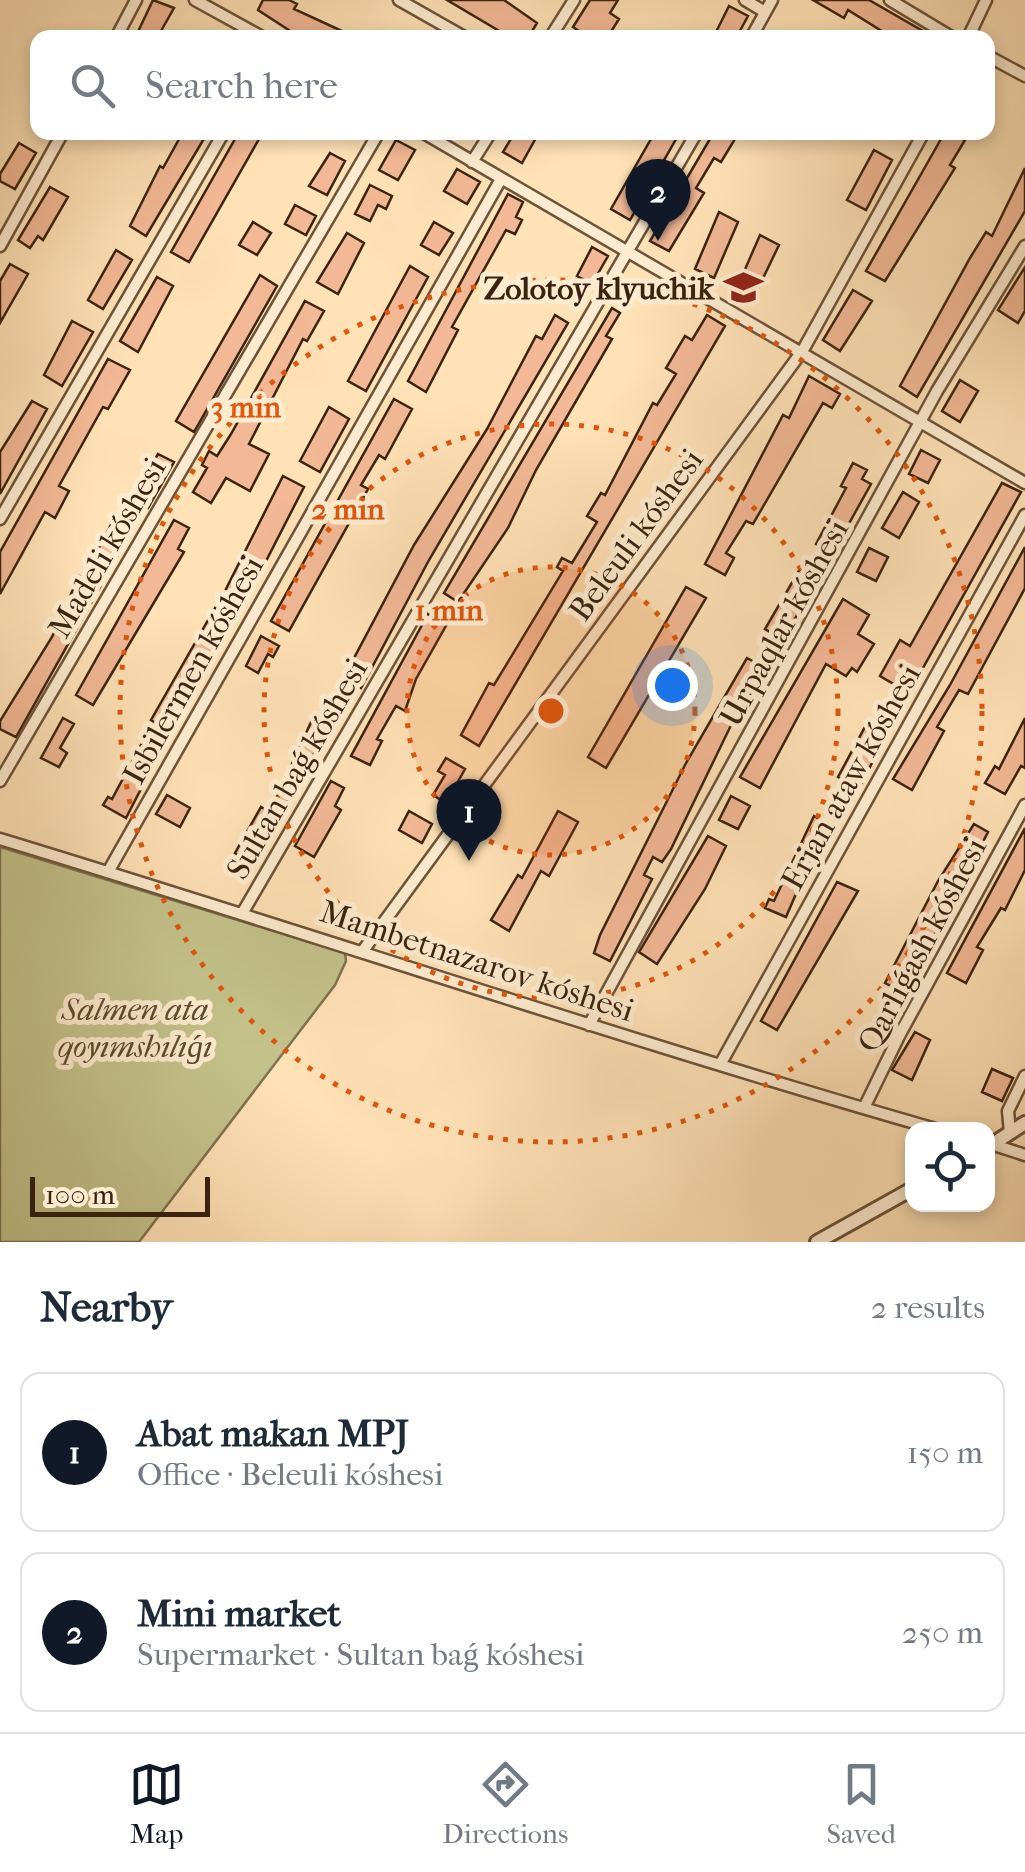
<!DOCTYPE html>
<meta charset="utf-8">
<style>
:root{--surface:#fff;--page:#f6f6f7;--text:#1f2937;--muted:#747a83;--line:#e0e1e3;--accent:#111827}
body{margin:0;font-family:"IM FELL French Canon",serif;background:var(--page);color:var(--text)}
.controls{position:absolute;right:30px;bottom:30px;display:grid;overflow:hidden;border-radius:20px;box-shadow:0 5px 15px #0003}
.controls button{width:90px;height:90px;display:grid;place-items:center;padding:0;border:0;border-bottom:2px solid var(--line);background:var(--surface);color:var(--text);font:50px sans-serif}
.scale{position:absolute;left:30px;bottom:25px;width:180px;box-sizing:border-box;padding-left:10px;border:5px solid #3b2310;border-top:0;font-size:28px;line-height:35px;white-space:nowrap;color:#3b2310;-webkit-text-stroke:8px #ffecd0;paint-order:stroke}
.you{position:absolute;left:672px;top:685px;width:35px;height:35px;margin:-25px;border:8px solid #fff;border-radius:50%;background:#1a73e8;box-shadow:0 0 0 15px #1a73e833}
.badge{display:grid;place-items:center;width:65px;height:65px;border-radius:50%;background:var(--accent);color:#fff;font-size:32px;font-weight:700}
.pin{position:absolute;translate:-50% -82px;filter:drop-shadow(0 2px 5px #0008)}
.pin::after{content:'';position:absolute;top:52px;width:35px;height:30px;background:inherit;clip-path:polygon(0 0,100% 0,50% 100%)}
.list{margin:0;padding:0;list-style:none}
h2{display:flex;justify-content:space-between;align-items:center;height:130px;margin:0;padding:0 40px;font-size:42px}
h2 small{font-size:32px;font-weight:400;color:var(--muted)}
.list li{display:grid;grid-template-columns:65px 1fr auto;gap:30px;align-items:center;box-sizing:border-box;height:160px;margin:0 20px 20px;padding:0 20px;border:2px solid var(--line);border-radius:20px}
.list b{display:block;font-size:38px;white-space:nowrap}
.list p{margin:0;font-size:32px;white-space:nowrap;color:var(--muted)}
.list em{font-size:32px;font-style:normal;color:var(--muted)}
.icon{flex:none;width:55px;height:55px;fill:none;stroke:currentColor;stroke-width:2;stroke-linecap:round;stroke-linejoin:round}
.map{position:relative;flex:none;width:1025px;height:1242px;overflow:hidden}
.search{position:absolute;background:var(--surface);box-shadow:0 5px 15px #0003;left:30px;right:30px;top:30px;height:110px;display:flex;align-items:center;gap:25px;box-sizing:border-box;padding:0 35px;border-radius:20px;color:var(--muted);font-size:38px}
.sheet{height:490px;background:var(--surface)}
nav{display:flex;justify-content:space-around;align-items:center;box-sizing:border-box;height:140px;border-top:2px solid var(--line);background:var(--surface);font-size:28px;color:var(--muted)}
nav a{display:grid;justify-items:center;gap:5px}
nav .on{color:var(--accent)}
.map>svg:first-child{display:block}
</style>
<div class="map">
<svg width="1025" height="1242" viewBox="0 0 1025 1242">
<rect width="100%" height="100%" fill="#ffe2b6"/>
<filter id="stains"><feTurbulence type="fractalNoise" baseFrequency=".002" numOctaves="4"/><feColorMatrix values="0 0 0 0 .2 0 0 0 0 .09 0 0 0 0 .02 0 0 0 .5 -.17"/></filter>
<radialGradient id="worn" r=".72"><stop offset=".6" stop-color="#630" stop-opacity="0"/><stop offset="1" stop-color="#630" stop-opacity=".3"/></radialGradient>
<path fill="#c4c28b" stroke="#80724e" stroke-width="2.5" d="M0 847 345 953 346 961 335 985 139 1242H0Z"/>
<path fill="#f3b996" stroke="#3b2310" stroke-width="2.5" d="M153 0 174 8 157 38H135Z
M263 0H289L297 4 294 9 357 38H301L258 10Z
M447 0H504L537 23 528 38H511Z
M590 0H618L610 13 619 19 607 38H589L573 27Z
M813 0H869L935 38H893L848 10 844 18Z
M729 6 748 16 736 38 717 30Z
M183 132H208L146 236 130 226 160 166 163 168Z
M239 132H263L189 262 171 252Z
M515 132 537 136 522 163 503 152Z
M655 132H680L630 220 611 209Z
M714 132 735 139 721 162 714 158 696 188 704 193 669 251 650 241Z
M945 132 965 140 950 165 955 168 885 281 866 271Z
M396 140 415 150 398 180 379 170Z
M19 143 36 153 15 189 0 181V174Z
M874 150 892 160 866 210 847 200Z
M330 153 345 161 327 195 309 186Z
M1025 168V211L917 397 900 386 970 258 986 232 992 236Z
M457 169 480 182 467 204 444 191Z
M370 185 392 196 386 209 378 205 370 221 355 214Z
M50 187 68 197 43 240 38 236 30 248 18 240Z
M508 194 523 202 516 217 522 220 515 234 506 230 452 327 458 330 426 392 408 381Z
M295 205 316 216 306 235 285 224Z
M719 212 738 222 714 278 695 269Z
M253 222 271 233 257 255 239 245Z
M434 222 453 233 439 255 421 245Z
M347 233 364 243 338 294 317 282Z
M760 235 779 245 753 299 736 290Z
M592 247 608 256 592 284 577 276Z
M116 250 132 260 103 309 88 300Z
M10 264 28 274 0 323V281Z
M410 266 428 277 366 391 348 381Z
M1025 267V311L1018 323 998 310Z
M260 275 277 286 194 432 176 421Z
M157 277 173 286 138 352 120 341Z
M853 290 872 301 840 351 823 340Z
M305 301 324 311 307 341 303 339 249 444 269 454 250 491 226 478 211 503 193 492 207 468 202 465 209 451 217 456 231 434Z
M612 308 620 313 606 336 612 339 536 470 508 528 458 602 444 593Z
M555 315 568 323 429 560 361 688 357 686 319 754 315 752 253 864 235 853 261 807 270 812 312 720 319 724 414 545 487 429 536 336 542 339Z
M707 315 725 326 479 746 461 735 489 683 494 685 563 571 557 567 562 558 572 563 597 522 587 516 601 493 605 495 653 403 657 405 676 374 666 368 685 336 692 340Z
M72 321 93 332 62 386 44 375Z
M108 359 130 370 108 409 103 407 59 486 69 491 55 518 45 512 0 594V552Z
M809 376 840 394 832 408 823 403 753 524 746 521 726 553 734 558 725 575 705 564 783 415 789 418Z
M960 380 978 391 960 422 942 411Z
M394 399 412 409 385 459 379 455 361 485 368 489 289 631 271 621Z
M32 401 47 409 0 494V452Z
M329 407 349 419 320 472 300 461Z
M921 450 940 460 928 483 909 474Z
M158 454 174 462 148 508 133 499Z
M853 463 867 470 862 479 871 484 832 554 816 544 846 488 841 486Z
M283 476 304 487 246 600 226 589Z
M1002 483 1021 492 909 693 880 676 900 640 910 646Z
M903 492 919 502 899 538 882 528Z
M114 519 133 528 16 737 0 729V721L52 637 79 576 83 578Z
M174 520 189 528 178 549 184 552 93 705 76 695Z
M1025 547V588L968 694 959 690 937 727 944 731 912 790 893 779 950 685Z
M869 548 888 557 876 581 857 572Z
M804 562 821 572 783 640 765 629Z
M686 587 706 598 606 768 588 757Z
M843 599 869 615 858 634 874 644 857 672 852 668 846 676 826 664 760 788 740 777Z
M215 608 234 618 169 731 151 720Z
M428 614 447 624 416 679 405 711 396 706 377 739 382 741 370 765 351 756Z
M261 636 279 646 273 657 268 654 258 673 246 666Z
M747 658 767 669 735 717 671 849 662 862 653 857 644 875 652 879 610 961 594 953 600 935 686 763Z
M63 718 74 724 60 748 67 753 59 767 41 758Z
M1025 718V768L1021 766 1005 794 985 783 995 766 999 769Z
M866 725 886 736 859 788 838 777Z
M141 745 159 754 126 818 103 805 108 797 112 799Z
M446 758 465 769 446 803 433 795 445 775 438 771Z
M331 781 344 788 335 806 341 810 314 857 295 846Z
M167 795 190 808 180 827 156 814Z
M731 796 750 806 738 829 719 820Z
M409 811 432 824 422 843 399 830Z
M558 811 578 822 549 876 541 871 509 931 491 920 518 875 522 878Z
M814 816 833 827 808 874 805 873 786 917 765 908 769 899 774 901Z
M974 824 988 832 905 993 885 983 938 881Z
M1025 828V870L1005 910 1001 908 977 947 983 950 966 983 947 973Z
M708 836 726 846 705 889 657 964 639 952Z
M837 882 858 891 777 1030 761 1021Z
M915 1032 930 1040 912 1080 892 1070Z
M992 1069 1013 1078 1002 1101 982 1092Z"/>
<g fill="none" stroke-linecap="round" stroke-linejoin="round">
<defs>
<path id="minor" d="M195 0 264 38
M399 0 466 38
M745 0 765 12
M890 0 953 38
M116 38 136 0
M550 38 574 0
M751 38 772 0
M968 38 986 0
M988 56 1025 76
M422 132 1025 483
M472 162 491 132
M0 246 63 132
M0 519 224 132
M0 781 379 132
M0 839C313 934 624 1040 939 1130
M108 872 501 179
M243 912 697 132
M362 952 803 350 924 132
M589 1025 937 391 1025 246
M721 1063 1025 515
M864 1108 899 1036 1025 805
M1010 1133 1008 1111 1025 1076
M988 1143 1025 1155"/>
<path id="tertiary" d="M988 1147 1025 1123
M817 1242 912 1189"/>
</defs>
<use href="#minor" stroke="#6c533a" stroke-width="15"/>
<use href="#tertiary" stroke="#6c533a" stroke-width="18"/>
<use href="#minor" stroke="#ffecd0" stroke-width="10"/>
<use href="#tertiary" stroke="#ffecd0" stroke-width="12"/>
</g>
<circle cx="551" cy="711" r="144" fill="#df560c" fill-opacity=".12"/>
<g fill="none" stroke="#df560c" stroke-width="5" stroke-dasharray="5 10">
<circle cx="551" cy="711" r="144"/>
<circle cx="551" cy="711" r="287"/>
<circle cx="551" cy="711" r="431"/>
</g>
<defs>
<symbol id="school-bare" viewBox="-9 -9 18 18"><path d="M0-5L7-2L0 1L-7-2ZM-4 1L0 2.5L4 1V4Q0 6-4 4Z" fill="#8f2418" stroke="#ffecd0" stroke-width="2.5" paint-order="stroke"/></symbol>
</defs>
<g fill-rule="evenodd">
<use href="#school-bare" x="716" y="260" width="55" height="55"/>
</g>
<g text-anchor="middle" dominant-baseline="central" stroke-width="10" stroke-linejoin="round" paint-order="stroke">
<g font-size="32" font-weight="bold" fill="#3b2310" stroke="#ffecd0" text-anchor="end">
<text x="714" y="288">Zolotoy klyuchik</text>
</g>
<g font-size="32" fill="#3b2310" stroke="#ffecd0">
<text transform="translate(636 535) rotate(-54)">Beleuli kóshesi</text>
<text transform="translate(107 548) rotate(-60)">Madeli kóshesi</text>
<text transform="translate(784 623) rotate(-61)">Urpaqlar kóshesi</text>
<text transform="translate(193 670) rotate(-61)">Isbilermen kóshesi</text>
<text transform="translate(297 769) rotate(-60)">Sultan baǵ kóshesi</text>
<text transform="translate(851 777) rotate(-61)">Erjan ataw kóshesi</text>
<text transform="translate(922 945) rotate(-62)">Qarlıǵash kóshesi</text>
<text transform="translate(477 961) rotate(18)">Mambetnazarov kóshesi</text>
</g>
<g font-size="32" font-style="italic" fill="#5d4b2f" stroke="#ffecd0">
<text x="135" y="1009">Salmen ata<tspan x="135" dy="37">qoyımshılıǵı</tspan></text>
</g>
</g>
<circle cx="551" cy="711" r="15" fill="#df560c" stroke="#ffecd0" stroke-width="5"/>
<g font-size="30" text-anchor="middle" font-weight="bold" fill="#df560c" stroke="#ffecd0" stroke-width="10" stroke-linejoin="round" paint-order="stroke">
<text x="246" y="417">3 min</text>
<text x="348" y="519">2 min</text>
<text x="449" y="620">1 min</text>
</g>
<rect width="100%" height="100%" filter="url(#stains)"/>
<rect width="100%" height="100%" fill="url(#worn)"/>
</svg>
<div class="controls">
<button><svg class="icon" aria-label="locate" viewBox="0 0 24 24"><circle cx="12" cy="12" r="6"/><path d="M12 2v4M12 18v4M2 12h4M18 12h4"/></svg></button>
</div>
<div class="scale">100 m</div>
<div class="you"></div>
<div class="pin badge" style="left:469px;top:861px">1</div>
<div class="pin badge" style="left:658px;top:241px">2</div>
<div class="search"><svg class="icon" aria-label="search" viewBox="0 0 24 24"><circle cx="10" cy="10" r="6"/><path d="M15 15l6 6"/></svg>Search here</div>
</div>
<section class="sheet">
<h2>Nearby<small>2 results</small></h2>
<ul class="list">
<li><span class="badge">1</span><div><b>Abat makan MPJ</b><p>Office · Beleuli kóshesi</p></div><em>150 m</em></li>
<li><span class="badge">2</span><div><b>Mini market</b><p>Supermarket · Sultan baǵ kóshesi</p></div><em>250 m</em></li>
</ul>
</section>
<nav>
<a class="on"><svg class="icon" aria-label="map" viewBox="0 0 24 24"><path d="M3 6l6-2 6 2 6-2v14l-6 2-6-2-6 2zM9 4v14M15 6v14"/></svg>Map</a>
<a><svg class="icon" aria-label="directions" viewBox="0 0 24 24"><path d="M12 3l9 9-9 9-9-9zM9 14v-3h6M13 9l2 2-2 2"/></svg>Directions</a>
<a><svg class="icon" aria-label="saved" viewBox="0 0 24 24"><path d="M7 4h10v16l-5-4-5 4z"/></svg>Saved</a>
</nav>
